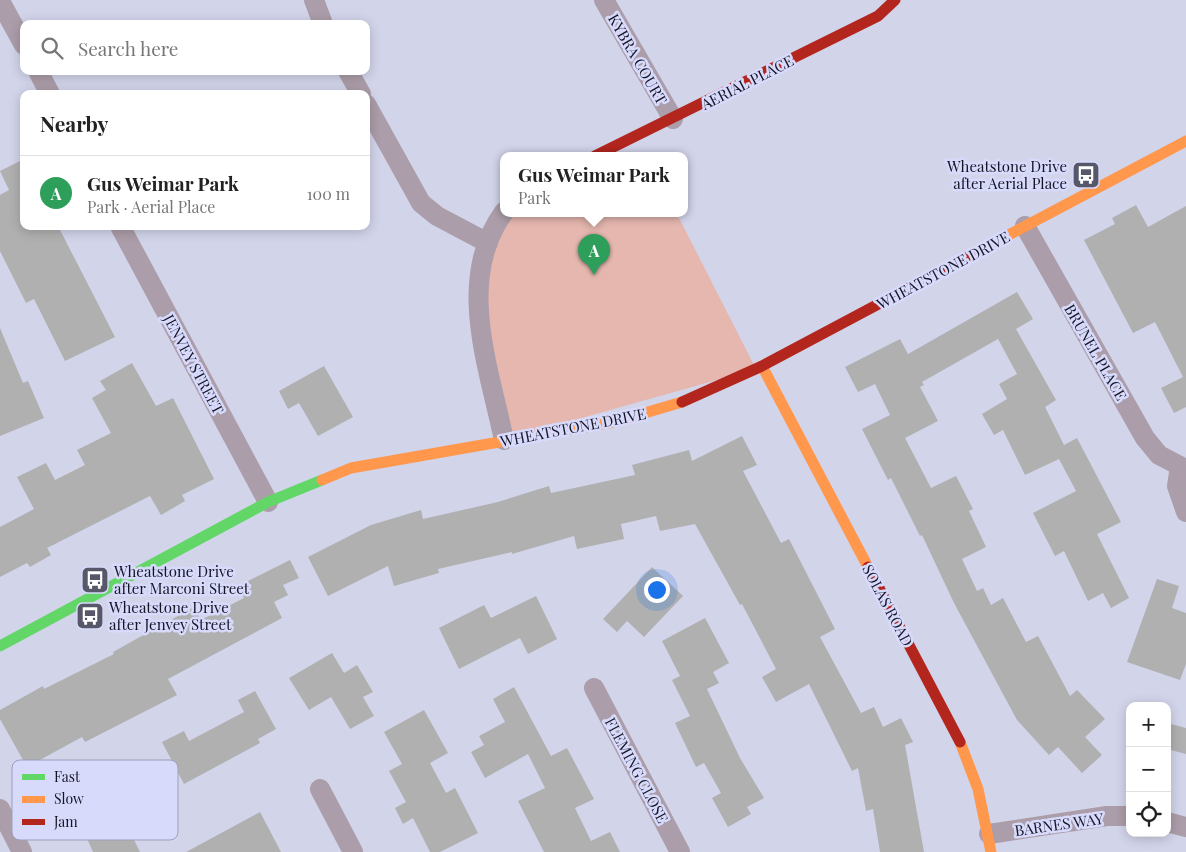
<!DOCTYPE html>
<meta charset="utf-8">
<style>
:root{--surface:#fff;--page:#f2f2f2;--text:#222;--muted:#767676;--line:#e0e0e0;--accent:#0f766e}
body{margin:0;font-family:"Playfair Display",serif;background:var(--page);color:var(--text)}
.controls{position:absolute;right:15px;bottom:15px;display:grid;overflow:hidden;border-radius:10px;box-shadow:0 2px 12px #0003}
.controls button{width:45px;height:45px;display:grid;place-items:center;padding:0;border:0;border-bottom:1px solid var(--line);background:var(--surface);color:var(--text);font:25px sans-serif}
.you{position:absolute;left:656px;top:589px;width:18px;height:18px;margin:-12px;border:4px solid #fff;border-radius:50%;background:#1a73e8;box-shadow:0 0 0 8px #1a73e833}
.badge{display:grid;place-items:center;width:32px;height:32px;border-radius:50%;background:var(--accent);color:#fff;font-size:16px;font-weight:700}
.pin{position:absolute;translate:-50% -41px;filter:drop-shadow(0 1px 2px #0008)}
.pin::after{content:'';position:absolute;top:26px;width:18px;height:15px;background:inherit;clip-path:polygon(0 0,100% 0,50% 100%)}
.popup{position:absolute;left:500px;top:152px;width:188px;height:65px;box-sizing:border-box;display:grid;place-content:center;border-radius:10px;background:var(--surface);filter:drop-shadow(0 1px 4px #0005);font-size:16px;white-space:nowrap;color:var(--muted)}
.popup b{font-size:19px;color:var(--text)}
.popup::after{content:'';position:absolute;left:50%;top:100%;margin-left:-10px;border:10px solid transparent;border-top-color:var(--surface)}
.list{margin:0;padding:0;list-style:none}
h2{display:flex;justify-content:space-between;align-items:center;height:65px;margin:0;padding:0 20px;font-size:21px}
h2 small{font-size:16px;font-weight:400;color:var(--muted)}
.list li{display:grid;grid-template-columns:32px 1fr auto;gap:15px;align-items:center;box-sizing:border-box;height:75px;padding:0 20px;border-top:1px solid var(--line)}
.list b{display:block;font-size:19px;white-space:nowrap}
.list p{margin:0;font-size:16px;white-space:nowrap;color:var(--muted)}
.list em{font-size:16px;font-style:normal;color:var(--muted)}
.icon{flex:none;width:28px;height:28px;fill:none;stroke:currentColor;stroke-width:2;stroke-linecap:round;stroke-linejoin:round}
.map{position:relative;flex:none;width:1186px;height:852px;overflow:hidden}
.search{position:absolute;background:var(--surface);box-shadow:0 2px 12px #0003;left:20px;top:20px;width:350px;height:55px;display:flex;align-items:center;gap:12px;box-sizing:border-box;padding:0 18px;border-radius:10px;color:var(--muted);font-size:19px}
.panel{position:absolute;background:var(--surface);box-shadow:0 2px 12px #0003;left:20px;top:90px;width:350px;height:140px;border-radius:10px}
.map>svg:first-child{display:block}
</style>
<div class="map">
<svg width="1186" height="852" viewBox="0 0 1186 852">
<rect width="100%" height="100%" fill="#d2d4ea"/>
<path fill="#e5b7af" d="M504 214H677L756 369 504 440 477 311Z"/>
<path fill="#b0b0b1" d="M24 159V226H58L115 337 65 361 34 299 26 303 0 251V195L9 190 0 171Z
M1136 205 1148 227 1186 206V407L1174 413 1161 388 1183 377 1155 322 1133 333 1084 240 1115 224 1112 218Z
M1017 292 1033 319 1016 329 1056 400 1045 407 1064 445 1077 438 1121 522 1097 534 1129 598 1111 608 1103 593 1088 601 1064 551 1055 556 1033 513 1076 491 1059 459 1025 475 1003 430 994 435 982 414 1007 399 999 384 1017 374 998 339 922 382 924 385 920 387 938 421 905 438 931 488 956 476 973 509 969 511 986 547 962 559 977 591 983 588 991 605 1003 598 1026 642 1038 636 1070 696 1077 690 1105 719 1085 737 1102 755 1082 773 1058 747 1049 755 1017 720 954 603 922 535 920 536 891 478 888 480 862 429 890 415 875 384 858 392 845 367 900 339 908 354Z
M0 328 23 383 28 381 44 418 0 436Z
M132 363 156 406 173 398 214 479 182 495 185 501 161 515 150 496 47 548 51 555 30 567 27 563 0 577V527L34 509 17 477 46 463 55 480 85 465 77 450 111 433 92 398 106 390 100 381Z
M324 366 353 417 318 436 299 403 288 409 279 391Z
M742 436 757 465 743 471 781 543 789 539 835 629 820 637 861 713 874 707 883 727 901 718 913 742 905 745 924 852H880L873 809 866 811 858 768 852 771 809 684 776 702 762 677 776 669 742 604 740 605 695 524 660 531 656 516 621 524 624 539 577 549 574 536 512 554V552L438 569 439 573 394 586 388 566 328 596 308 557 371 525 421 510 423 519 498 502 549 486 551 493 635 475 632 465 689 450 692 461Z
M290 560 299 578 283 585 288 595 274 602 282 618 168 679 177 695 85 742 82 737 27 767 0 719V710L43 686 44 689 114 654 113 652 194 607 201 620 244 598 238 586Z
M652 567 683 596 644 637 627 621 617 632 603 619Z
M1157 579 1179 586 1172 608 1186 613V664L1180 680 1127 662Z
M536 596 557 639 528 654 520 638 459 669 439 628 484 605 491 618Z
M705 618 729 663 713 672 719 683 707 689 740 758 764 798 747 807 751 814 728 827 712 798 721 793 704 763 696 767 675 723 690 716 672 680 680 676 662 641Z
M332 653 344 673 357 665 373 692 363 697 374 716 350 729 331 697 309 710 289 678Z
M514 687 551 756 567 748 594 799 575 808 591 841 610 832 620 852H544L518 801 545 788 528 754 485 778 471 752 484 745 479 736 505 722 493 699Z
M255 691 276 729 258 739 260 743 184 784 162 742 184 731 189 741 244 712 238 700Z
M424 710 448 753 430 763 446 793 455 788 478 833 440 852H430L413 818 403 824 395 808 406 802 389 771 402 764 384 732Z
M1167 723 1186 728V754L1167 749Z
M104 779 140 852H93L85 834 82 836 64 800Z
M260 812 281 852H186Z"/>
<g fill="none" stroke-linecap="round" stroke-linejoin="round">
<path stroke="#ab9da9" stroke-width="20" d="M314 0 323 24
M604 0 673 119
M0 1 24 45
M38 71 50 94
M348 71 361 94
M366 104 421 203 437 216 488 243
M504 212C455 279 489 367 504 440
M120 226 268 502
M1025 226 1145 438 1159 455 1180 466 1177 486 1186 512
M594 688 680 852
M320 789 353 852
M0 809 22 852
M1167 822 1186 827
M989 834 1107 816H1130"/>
<path stroke="#63d668" stroke-width="11" d="M0 646 268 502 322 480"/>
<path stroke="#ff974d" stroke-width="11" d="M982 249 1186 141
M762 366 868 567
M322 480 351 468 614 422 682 402
M960 742 978 789 991 852"/>
<path stroke="#b3261e" stroke-width="11" d="M595 156 878 16 895 0
M682 402 762 366 982 249
M868 567 960 742"/>
</g>
<defs>
<symbol id="bus-square" viewBox="-11 -11 22 22"><rect x="-9" y="-9" width="18" height="18" rx="4" fill="#565769" stroke="#d7dafb"/><path d="M-5-6H5V4H4V6H2V4H-2V6H-4V4H-5ZM-3.5-4V0h7V-4ZM-3.5 1.2v1.5H-2V1.2ZM2 1.2v1.5H3.5V1.2Z" fill="#fff"/></symbol>
</defs>
<g fill-rule="evenodd">
<use href="#bus-square" x="1070" y="159" width="32" height="32"/>
<use href="#bus-square" x="79" y="564" width="32" height="32"/>
<use href="#bus-square" x="74" y="600" width="32" height="32"/>
</g>
<g text-anchor="middle" dominant-baseline="central" stroke-width="5" stroke-linejoin="round" paint-order="stroke">
<g font-size="15" fill="#141423" stroke="#d7dafb">
<text transform="translate(638 59) rotate(60)">KYBRA COURT</text>
<text transform="translate(747 82) rotate(-27)">AERIAL PLACE</text>
<text transform="translate(943 270) rotate(-28)">WHEATSTONE DRIVE</text>
<text transform="translate(1096 352) rotate(60)">BRUNEL PLACE</text>
<text transform="translate(194 364) rotate(62)">JENVEY STREET</text>
<text transform="translate(573 427) rotate(-11)">WHEATSTONE DRIVE</text>
<text transform="translate(888 605) rotate(62)">SOLAS ROAD</text>
<text transform="translate(637 770) rotate(62)">FLEMING CLOSE</text>
<text transform="translate(1059 824) rotate(-8)">BARNES WAY</text>
</g>
<g font-size="15" fill="#141423" stroke="#d7dafb" text-anchor="start">
<text x="1067" y="166" text-anchor="end">Wheatstone Drive<tspan x="1067" dy="17">after Aerial Place</tspan></text>
<text x="114" y="571">Wheatstone Drive<tspan x="114" dy="17">after Marconi Street</tspan></text>
<text x="109" y="607">Wheatstone Drive<tspan x="109" dy="17">after Jenvey Street</tspan></text>
</g>
</g>
<rect x="12" y="760" width="166" height="80" rx="8" fill="#d7dafb" stroke="#9c9fba" stroke-width="1"/>
<rect x="22" y="774" width="23" height="6" fill="#63d668"/>
<rect x="22" y="796" width="23" height="7" fill="#ff974d"/>
<rect x="22" y="819" width="23" height="6" fill="#b3261e"/>
<g font-size="14" fill="#141423">
<text x="54" y="782">Fast</text>
<text x="54" y="804">Slow</text>
<text x="54" y="827">Jam</text>
</g>
</svg>
<div class="controls">
<button>+</button>
<button>−</button>
<button><svg class="icon" aria-label="locate" viewBox="0 0 24 24"><circle cx="12" cy="12" r="6"/><path d="M12 2v4M12 18v4M2 12h4M18 12h4"/></svg></button>
</div>
<div class="you"></div>
<div class="pin badge" style="left:594px;top:275px;background:#2e9e5b">A</div>
<div class="popup"><b>Gus Weimar Park</b>Park</div>
<div class="search"><svg class="icon" aria-label="search" viewBox="0 0 24 24"><circle cx="10" cy="10" r="6"/><path d="M15 15l6 6"/></svg>Search here</div>
<section class="panel">
<h2>Nearby<small></small></h2>
<ul class="list">
<li><span class="badge" style="background:#2e9e5b">A</span><div><b>Gus Weimar Park</b><p>Park · Aerial Place</p></div><em>100 m</em></li>
</ul>
</section>
</div>
